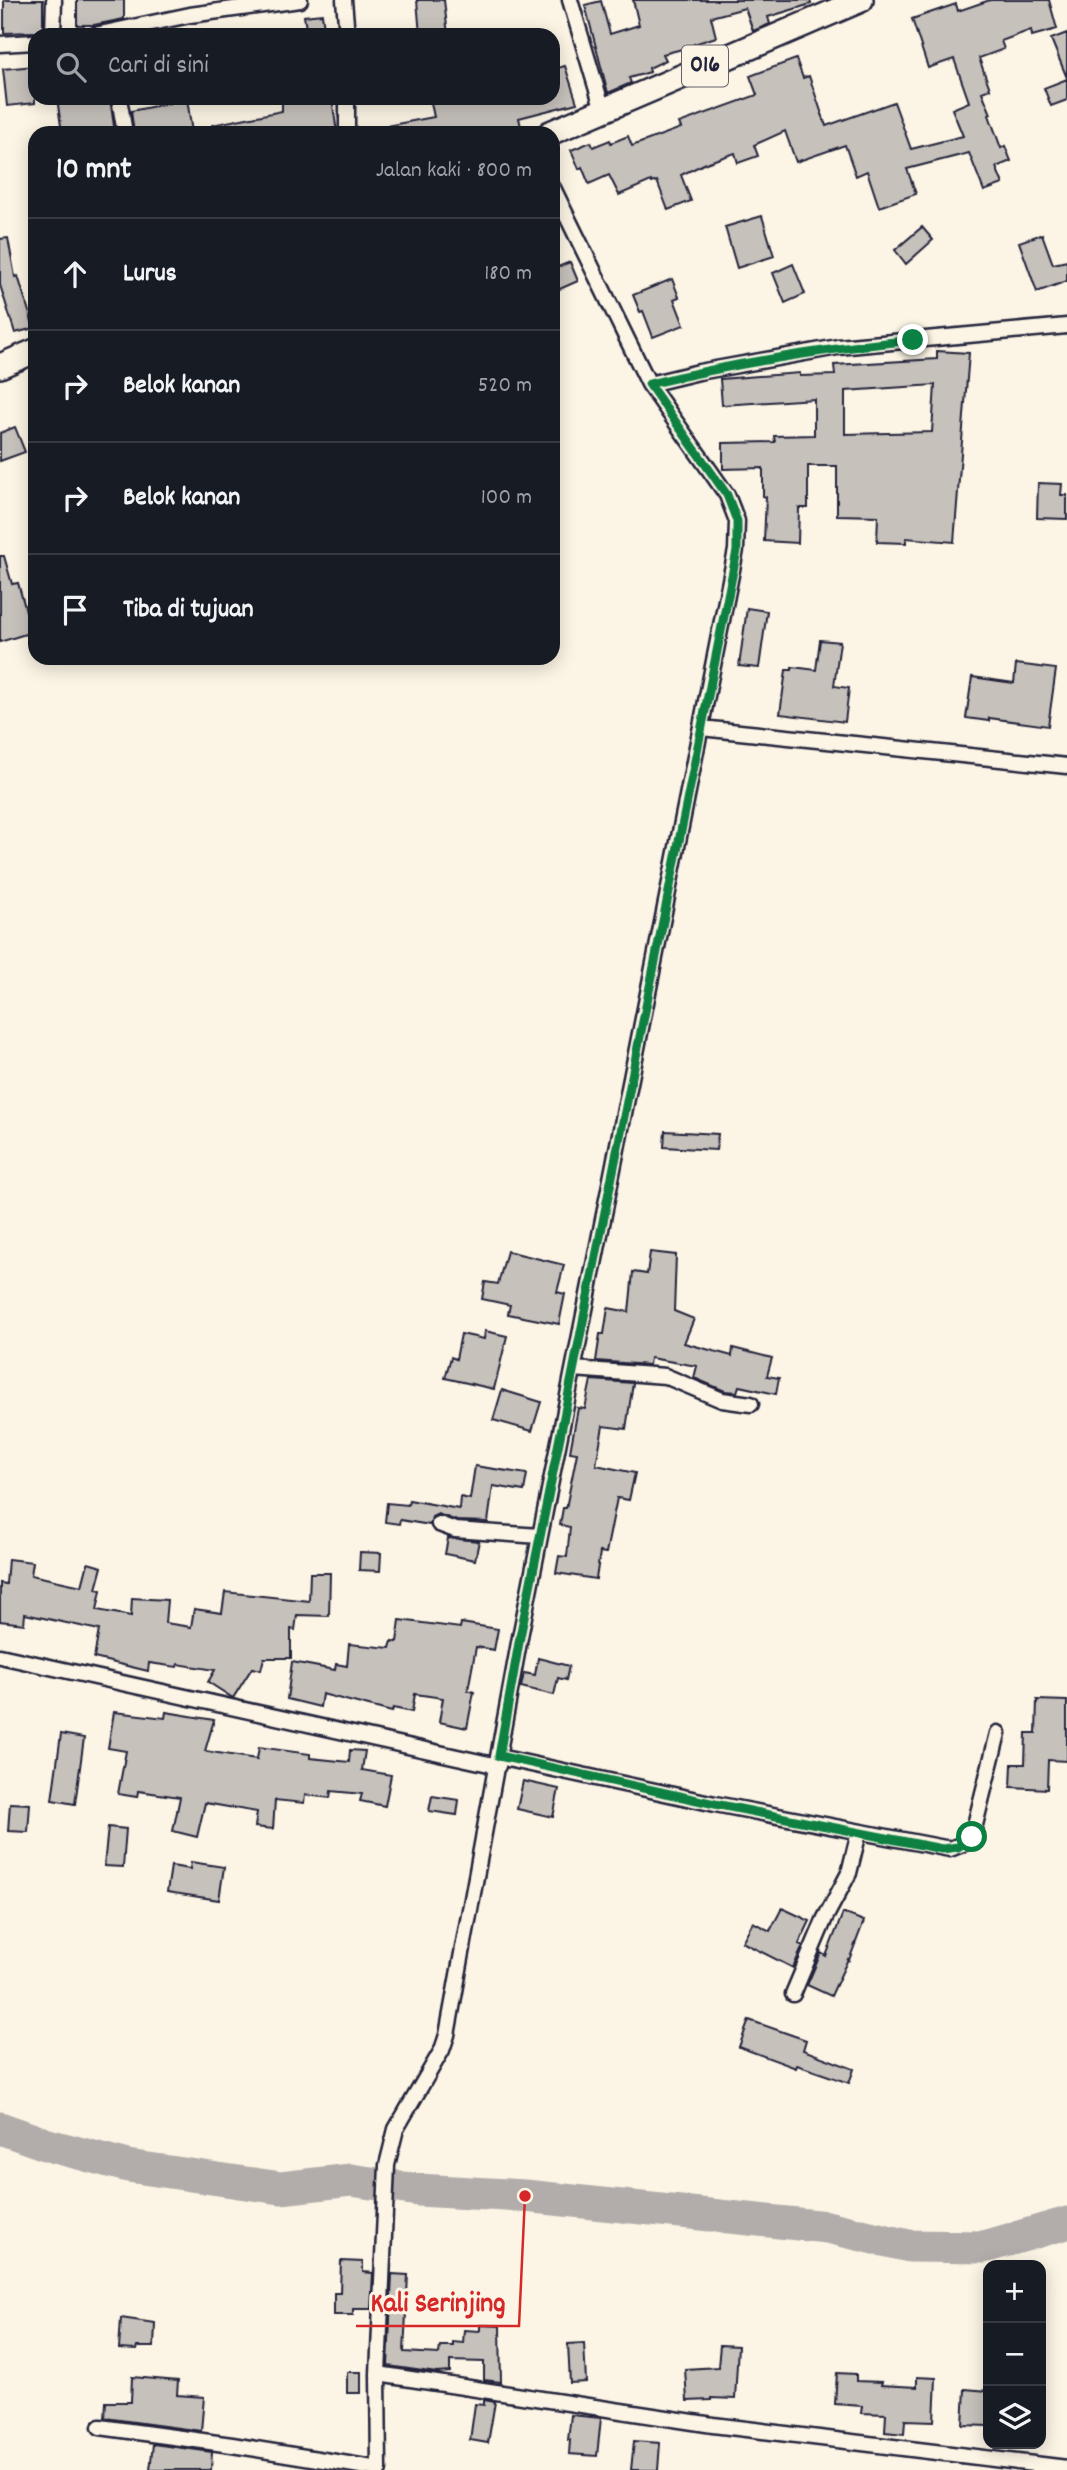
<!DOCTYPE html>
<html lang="id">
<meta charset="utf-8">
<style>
:root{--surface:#171b24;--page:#242831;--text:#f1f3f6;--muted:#9ea1a6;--line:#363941}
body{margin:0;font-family:Dekko,sans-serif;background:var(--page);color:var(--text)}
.controls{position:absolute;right:21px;bottom:21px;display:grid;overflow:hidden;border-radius:14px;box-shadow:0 4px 18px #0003}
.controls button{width:63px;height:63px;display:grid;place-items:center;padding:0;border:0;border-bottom:2px solid var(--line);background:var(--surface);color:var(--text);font:35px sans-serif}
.stop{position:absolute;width:21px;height:21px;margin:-16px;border:5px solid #0b8043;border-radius:50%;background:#fff}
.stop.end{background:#0b8043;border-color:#fff;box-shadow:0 2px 7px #0008}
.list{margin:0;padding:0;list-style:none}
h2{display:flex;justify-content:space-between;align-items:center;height:91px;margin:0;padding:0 28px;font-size:30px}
h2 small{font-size:23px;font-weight:400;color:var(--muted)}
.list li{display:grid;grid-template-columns:46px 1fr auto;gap:21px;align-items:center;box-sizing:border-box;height:112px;padding:0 28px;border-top:2px solid var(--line)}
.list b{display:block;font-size:26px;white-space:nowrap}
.list em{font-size:23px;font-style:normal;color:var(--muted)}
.icon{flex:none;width:38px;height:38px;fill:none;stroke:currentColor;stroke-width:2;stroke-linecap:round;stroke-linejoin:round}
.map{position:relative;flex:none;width:1067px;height:2470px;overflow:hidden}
.search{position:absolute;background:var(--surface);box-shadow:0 4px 18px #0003;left:28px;top:28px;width:532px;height:77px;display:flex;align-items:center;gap:18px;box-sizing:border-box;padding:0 24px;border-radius:21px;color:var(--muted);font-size:26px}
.panel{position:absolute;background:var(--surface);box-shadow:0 4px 18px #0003;left:28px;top:126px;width:532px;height:539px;border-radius:21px}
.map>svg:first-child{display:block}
</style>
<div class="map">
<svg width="1067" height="2470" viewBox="0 0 1067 2470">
<rect width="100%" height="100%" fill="#fcf5e5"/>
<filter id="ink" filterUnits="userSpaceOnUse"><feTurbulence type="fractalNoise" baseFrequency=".0143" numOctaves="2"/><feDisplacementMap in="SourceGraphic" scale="14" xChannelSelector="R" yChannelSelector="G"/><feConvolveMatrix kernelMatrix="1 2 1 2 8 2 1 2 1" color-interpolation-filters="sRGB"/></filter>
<g filter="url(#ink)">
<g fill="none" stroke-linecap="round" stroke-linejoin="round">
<path stroke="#b2adab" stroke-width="33" d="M0 2128 48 2145 128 2166 281 2188 351 2180 418 2190 525 2196 827 2227 909 2246 984 2247 1067 2223"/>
</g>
<path fill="#c6c1bb" stroke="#22223b" stroke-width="2" fill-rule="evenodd" d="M4 0H43V35L34 32 4 33Z
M77 0H124V19L94 25H77Z
M417 0H444L448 35H420Z
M633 0H810L811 4 768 17 770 24 753 31 745 8 711 17 716 37 694 44V46L663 54 666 60 649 68 650 72 629 78 631 83 608 93 585 5 601 1 610 34 639 25Z
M990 0H1049L1057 29 1032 36 1031 30 1001 41 1004 49 979 58 990 89 982 92 991 114 989 115 1001 148 1005 146 1011 161 996 167 1003 184 984 191 969 153 907 169 916 194 879 207 867 171 856 176 845 145 796 162 785 131 754 145 758 156 738 163 735 153 706 163 681 175 691 201 668 210 657 181 652 183 651 181 619 195 609 175 589 184 582 167 579 169 571 150 591 142 593 147 610 140 611 143 628 136 632 146 681 128 679 123 757 95 750 76 796 59 803 78 809 76 826 126 894 102 911 149 963 136 952 109 969 102 954 59 928 68 912 19 956 4 958 11Z
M322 14 325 35H307L304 16Z
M1067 33V78L1051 39Z
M35 66V103L7 106 3 69Z
M565 66 577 103 519 118 522 131 515 133H387L386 126 434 117 430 98H553V69Z
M1067 79V100L1051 106 1044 88Z
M57 98H110L115 133H62Z
M169 98H187L192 133H134L131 111 170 103Z
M282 98H332L337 133H213L212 125 282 111Z
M762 216 774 256 737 268 725 227Z
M922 227 933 240 906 264 895 250Z
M1042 234 1053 264 1067 261V281L1037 292 1019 242Z
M8 238 15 277 18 276 34 328 15 333 0 285V239Z
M570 262 578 281 553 292V269Z
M793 264 805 294 785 303 773 273Z
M672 279 679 297 674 299 684 325 653 337 643 311 640 312 633 295Z
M937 351 969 353 954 542 906 538V543L877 542 878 516 837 515V466H808V508H799L798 543 764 541 766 497 763 496V468L723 469V443L775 442 774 436 814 435V399L722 405 720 379 800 373V376L835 375 834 365 937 359ZM935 385 932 432 845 434V391Z
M15 427 25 452 0 461V433Z
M1038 483 1062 484 1061 495H1067V519L1037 518Z
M0 556H4L12 584 18 583 32 632 0 642Z
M747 608 767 611 759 668 739 666Z
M820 640 840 642 834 686 849 688 845 722 780 714 786 670H792V667L816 670Z
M1016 664 1056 669 1048 726 989 718V721L966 718 972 677 1014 683Z
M665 1131 718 1134 716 1150 664 1147Z
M507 1251 564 1265 557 1292 565 1294 559 1324 508 1314 510 1305 482 1299 485 1282 498 1284Z
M650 1252 676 1255 674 1311 694 1319 684 1343 732 1356 733 1348 772 1358 767 1376 779 1378 776 1394 739 1386 737 1392 725 1391 694 1378 697 1366 650 1358 649 1365 596 1361 600 1334H604L608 1308 629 1312 633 1272 647 1274Z
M485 1331 507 1336 494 1389 445 1378 451 1357 456 1359 461 1334 484 1339Z
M591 1380 633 1383 626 1429 603 1426 596 1465 635 1473 629 1500 617 1498 606 1553 600 1552 596 1579 556 1573 559 1556 567 1557 570 1527 560 1525 563 1508H566L577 1453 570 1452 578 1408 585 1409Z
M502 1390 541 1402 532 1431 493 1420Z
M475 1466 527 1474 524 1491 493 1486 488 1522 457 1521 438 1514 432 1517 430 1525 400 1520 399 1524 385 1522 387 1503 408 1505 409 1500 459 1509 460 1497 470 1499Z
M448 1538 479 1541 475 1560 445 1554Z
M360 1552 381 1553 380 1571 359 1570Z
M8 1559 33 1562 31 1575 82 1586 88 1563 102 1567 96 1589 101 1590 97 1610 131 1616 132 1598 167 1600 165 1623 191 1627 194 1609 222 1613 225 1592 309 1601 310 1573H330L329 1616 297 1615 295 1630 291 1629V1658H264L261 1670 252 1668 233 1698 208 1682 215 1670 178 1664 177 1667 149 1663 148 1671 94 1658 99 1630 25 1614 24 1624 0 1621V1583L6 1584Z
M400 1620 460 1628 461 1623 498 1629 494 1650 476 1647 468 1690 474 1692 467 1728 439 1722 443 1698 415 1694 412 1712 393 1708 392 1712 322 1694 320 1707 287 1699 292 1662 335 1670 336 1664 347 1666 349 1644 390 1648 392 1641 397 1642Z
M538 1658 569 1666 566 1680 558 1678 554 1695 521 1687 524 1673 535 1675Z
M1037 1700 1067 1701V1761L1048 1760 1047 1789 1011 1787 1012 1764H1025L1026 1733H1036Z
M114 1712 165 1718 166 1712 214 1720 205 1751 257 1759 259 1747 310 1754V1758L349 1762 350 1750 365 1751 362 1770 391 1775 385 1806 360 1801 362 1794 331 1791 330 1798 305 1795 304 1803 275 1800 273 1829 255 1827 257 1812 205 1803 197 1837 173 1831 180 1797 138 1791 137 1797 118 1794 126 1751 108 1748Z
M61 1734 84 1738 75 1804 52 1800Z
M523 1781 559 1789 553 1817 517 1809Z
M432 1796 459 1800 457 1815 429 1811Z
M10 1803 30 1804 28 1832 8 1831Z
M108 1827 126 1829 123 1867 104 1866Z
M191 1862 224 1867 219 1900 167 1892 171 1866 190 1869Z
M782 1908 810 1921 799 1944 803 1946 793 1968 742 1942 753 1922 770 1931Z
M843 1913 864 1921 849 1960 848 1959 831 1996 807 1985 821 1953 826 1956Z
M749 2020 806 2040 803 2050 854 2069 849 2083 797 2065 796 2068 739 2047Z
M341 2261 363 2262V2272L373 2273 371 2309H353V2315H334V2293H340Z
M392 2274 408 2275 404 2352 439 2354 440 2346H453V2342L463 2343 464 2330 480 2331V2325L500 2326 501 2382 484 2380V2362L450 2361V2372L437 2373 388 2366Z
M121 2318 155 2323 154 2347H137L136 2350 119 2349Z
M584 2343 586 2382 570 2383 568 2344Z
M720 2345 738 2346 735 2399 711 2398V2400L687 2401 685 2369 718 2367Z
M347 2372H361V2393H347Z
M837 2373 856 2374V2381L882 2382 881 2385 917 2387V2377L936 2378 934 2421 905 2420 904 2434 885 2432 886 2414 861 2413 862 2406 835 2404Z
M132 2377 178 2381 177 2395 204 2397 201 2431 105 2418 106 2402H131Z
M965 2389 988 2391V2426L963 2425Z
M484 2400 495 2402 488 2443 470 2440 475 2404 484 2405Z
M571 2415 601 2418 597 2456 569 2454 570 2440H568Z
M634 2441 660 2443 658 2470H631Z
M153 2444 212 2452 211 2470H150Z"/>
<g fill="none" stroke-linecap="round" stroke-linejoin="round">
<defs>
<path id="minor" d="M344 0 347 35
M570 0 603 110
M53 35 54 0
M95 35 190 15 300 0
M0 44 35 42
M119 98 125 133
M347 98V133
M649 384 699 372 838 347 1067 326
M701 728 1067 766
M574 1369 665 1376 722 1400 751 1404
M439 1524 455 1530 540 1536
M0 1656 498 1766
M499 1757 715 1804 950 1849 965 1843 972 1837 998 1733
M793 1994 825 1918 849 1873 859 1832
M378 2374 713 2425 1067 2468
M100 2427 232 2445 379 2469
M379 2470 378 2374 387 2165 396 2129 442 2050 447 2035 520 1637 736 550 737 521 727 495 649 384 553 188"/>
<path id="primary" d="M550 133 861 0
M0 366 35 351"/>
</defs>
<use href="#minor" stroke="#22223b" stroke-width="19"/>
<use href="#primary" stroke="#22223b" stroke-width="28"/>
<use href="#minor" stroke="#fcf5e5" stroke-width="14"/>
<use href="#primary" stroke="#fcf5e5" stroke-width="23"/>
</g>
</g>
<g fill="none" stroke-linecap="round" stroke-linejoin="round" filter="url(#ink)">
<path stroke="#0b8043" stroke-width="9" d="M913 340C824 349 736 363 649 384L727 495 737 521V551L520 1637 499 1756 715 1804 942 1849 958 1847 972 1837"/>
</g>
<g text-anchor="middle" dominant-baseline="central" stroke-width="6" stroke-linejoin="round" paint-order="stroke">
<rect fill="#fcf5e5" stroke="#63616e" stroke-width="2" x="682" y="45.5" width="46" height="41" rx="5"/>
<g font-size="24" font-weight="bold" fill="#22223b">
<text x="705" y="66">016</text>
</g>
</g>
<path fill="none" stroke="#d62828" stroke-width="2.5" d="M525 2196L519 2326H356"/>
<circle fill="#d62828" stroke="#fcf5e5" stroke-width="2.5" cx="525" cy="2196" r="7"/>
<g font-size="28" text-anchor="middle" font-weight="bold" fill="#d62828" stroke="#fcf5e5" stroke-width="6" stroke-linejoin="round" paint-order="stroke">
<text x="438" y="2311">Kali Serinjing</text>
</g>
</svg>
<div class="controls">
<button>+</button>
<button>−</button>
<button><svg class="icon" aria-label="layers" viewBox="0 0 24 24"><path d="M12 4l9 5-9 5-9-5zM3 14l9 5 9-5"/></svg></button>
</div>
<div class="stop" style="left:972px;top:1837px"></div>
<div class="stop end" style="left:913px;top:340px"></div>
<div class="search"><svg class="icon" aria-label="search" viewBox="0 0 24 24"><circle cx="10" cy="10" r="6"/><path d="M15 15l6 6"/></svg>Cari di sini</div>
<section class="panel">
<h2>10 mnt<small>Jalan kaki · 800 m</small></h2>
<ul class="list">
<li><svg class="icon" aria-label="ahead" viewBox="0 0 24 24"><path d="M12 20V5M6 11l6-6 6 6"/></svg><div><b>Lurus</b></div><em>180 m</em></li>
<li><svg class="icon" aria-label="right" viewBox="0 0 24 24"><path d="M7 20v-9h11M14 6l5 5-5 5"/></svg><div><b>Belok kanan</b></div><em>520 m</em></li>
<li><svg class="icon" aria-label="right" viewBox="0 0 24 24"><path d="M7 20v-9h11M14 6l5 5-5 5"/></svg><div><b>Belok kanan</b></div><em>100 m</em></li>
<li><svg class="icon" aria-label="arrive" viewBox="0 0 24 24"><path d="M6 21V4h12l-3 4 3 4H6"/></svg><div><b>Tiba di tujuan</b></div></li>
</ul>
</section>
</div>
